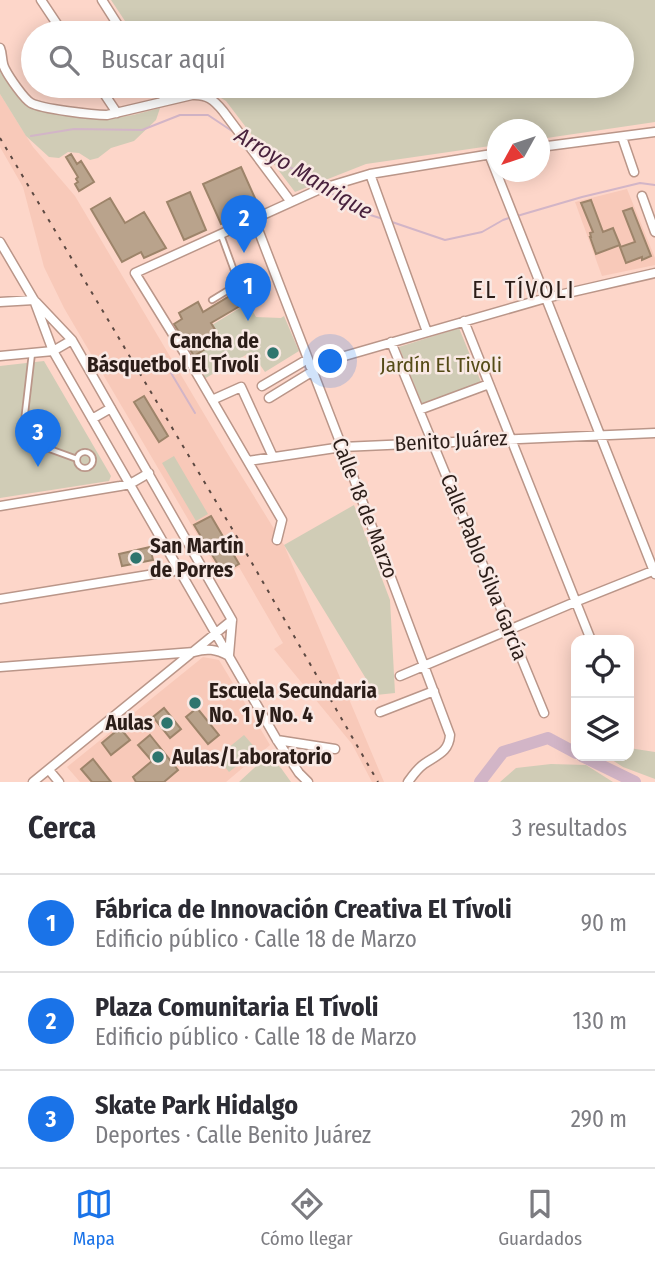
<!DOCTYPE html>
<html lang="es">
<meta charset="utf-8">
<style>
:root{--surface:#fff;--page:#f7f7f7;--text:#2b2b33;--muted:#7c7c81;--line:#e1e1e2;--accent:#1a73e8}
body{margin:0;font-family:"Fira Sans Condensed",sans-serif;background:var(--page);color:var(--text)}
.controls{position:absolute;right:21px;bottom:21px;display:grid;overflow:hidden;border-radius:14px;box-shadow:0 4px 18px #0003}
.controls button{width:63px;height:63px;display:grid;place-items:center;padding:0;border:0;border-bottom:2px solid var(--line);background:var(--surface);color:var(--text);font:35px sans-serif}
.compass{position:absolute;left:487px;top:119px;width:63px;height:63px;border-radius:50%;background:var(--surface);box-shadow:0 4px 18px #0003;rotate:230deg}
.you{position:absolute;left:331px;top:362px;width:24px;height:24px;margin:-18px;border:5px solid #fff;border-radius:50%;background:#1a73e8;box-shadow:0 0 0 10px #1a73e833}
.badge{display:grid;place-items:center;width:46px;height:46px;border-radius:50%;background:var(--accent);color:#fff;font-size:23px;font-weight:700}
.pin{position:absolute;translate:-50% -58px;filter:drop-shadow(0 2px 4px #0008)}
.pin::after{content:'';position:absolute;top:37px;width:24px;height:21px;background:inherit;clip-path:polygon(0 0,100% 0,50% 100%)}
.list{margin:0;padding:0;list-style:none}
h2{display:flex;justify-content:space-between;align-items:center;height:91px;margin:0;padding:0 28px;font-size:30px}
h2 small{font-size:23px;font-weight:400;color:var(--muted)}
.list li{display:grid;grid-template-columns:46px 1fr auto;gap:21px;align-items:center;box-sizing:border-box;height:98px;padding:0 28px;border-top:2px solid var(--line)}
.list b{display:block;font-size:26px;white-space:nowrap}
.list p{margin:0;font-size:23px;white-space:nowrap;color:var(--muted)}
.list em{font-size:23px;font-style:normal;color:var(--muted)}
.icon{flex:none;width:38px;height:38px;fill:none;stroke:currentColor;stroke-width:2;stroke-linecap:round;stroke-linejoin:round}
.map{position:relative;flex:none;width:655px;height:782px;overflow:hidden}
.search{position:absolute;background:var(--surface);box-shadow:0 4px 18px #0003;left:21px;right:21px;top:21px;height:77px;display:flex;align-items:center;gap:18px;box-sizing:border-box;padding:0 24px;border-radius:38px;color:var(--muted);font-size:26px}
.sheet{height:385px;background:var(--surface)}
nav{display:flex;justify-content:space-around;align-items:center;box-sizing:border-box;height:98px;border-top:2px solid var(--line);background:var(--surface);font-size:19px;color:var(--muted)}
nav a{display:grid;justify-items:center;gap:4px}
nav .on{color:var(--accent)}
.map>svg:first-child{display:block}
</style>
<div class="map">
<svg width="655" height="782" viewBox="0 0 655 782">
<rect width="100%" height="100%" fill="#fdd6c9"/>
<path fill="#f8c9b9" d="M0 94 33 147 75 196 226 451 284 545 384 782H372L352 744 274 649 283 643 239 567 222 577 64 308 44 267 23 187 0 147Z
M627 189 655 258V265L602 276 575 202Z
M203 657 219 660 270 745 226 782H80L67 767Z"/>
<path fill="#d0ccb6" d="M111 0H655V122L540 139V130H498L497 145 366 164 295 192 226 101 201 86H622V33H145L132 21 127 24Z
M0 69 18 96 31 108 57 113 108 119 133 115 160 108 156 120 134 141 111 148 98 158 90 160 79 153 68 152 59 158 49 157 26 136 0 94Z
M248 303 256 317 281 318 284 316 299 351 265 372 251 352 204 379 191 357 221 339 212 325Z
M459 328 481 382 422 404 399 347Z
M44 361 111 476 109 481 0 498V366Z
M174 456 208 514 196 521 162 463Z
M354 505 390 600 395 693 376 695 284 545Z
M244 735 257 750 229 772 217 757Z
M629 748 655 752V779L623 767 606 756H629Z
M268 755 281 768 291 782H239Z
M551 764 586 765 613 782H500L516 768Z"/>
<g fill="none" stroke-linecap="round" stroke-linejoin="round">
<path stroke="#d2b5c7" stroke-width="2" d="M31 136 74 129 142 130 180 115H208L235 133
M252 143 318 185
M326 190 364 213 383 219
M517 216 582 197 640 183 655 185
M392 222 445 240 482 232 503 220 512 217
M171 373 195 413"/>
<path stroke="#d2b5c7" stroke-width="12" d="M582 756 635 782
M480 782 503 752 548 738 576 753"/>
</g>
<path fill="#b9a38c" stroke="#9d846a" stroke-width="2" d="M71 154 77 164 81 161 94 182 79 191 75 184 78 182 76 179 78 177 66 157Z
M241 167 259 207 221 224 203 184Z
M190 192 206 230 184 240 167 202Z
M110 198 125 223 144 212 166 248 144 258 141 252 122 262 91 209Z
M591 200 603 232 613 228 620 245 596 254 590 237H591L590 233 593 232 581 203Z
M632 208 651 256 642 260V257L626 263 620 247 635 242 623 211Z
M233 294 240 306 211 323 221 339 194 356 174 324 182 319 179 313 198 302 203 312Z
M144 396 168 436 159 442 134 402Z
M211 516 239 564 223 573 194 525Z
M150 547 153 560 122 566 119 554Z
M164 708 181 729 170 738 153 717Z
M197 708 219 735 208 744 186 717Z
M120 728 130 740 111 755 102 743Z
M150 735 178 770 164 782H136L133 777 152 761 138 745Z
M93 759 111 782H92L81 769Z"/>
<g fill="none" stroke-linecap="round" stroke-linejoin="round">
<defs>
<path id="lane" d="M212 300 230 289 236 276 221 235
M32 353 22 439 77 459
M77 460a8 8 0 1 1 16 0a8 8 0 1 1-16 0Z"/>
<path id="street" d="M41 0 63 33
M102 0 123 33
M0 48C3 55 1 62 5 69 9 77 24 99 31 103 42 109 93 115 107 115L192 95C207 94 214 100 223 111L291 202
M99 86 117 113
M156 86 166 101
M622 137 634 172
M540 147 655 132
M489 154 655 574
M370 174 427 332
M642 196 655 232
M254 219 342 447 450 735C449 752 437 755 424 764 417 769 413 775 408 782
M0 242 34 300 53 351 277 740 299 773 308 782
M0 302 34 300
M36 302 72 340 232 620 229 655
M464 321 591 640
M391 342 544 713
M0 356 53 351 72 340
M310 366 546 298 655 273
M262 386 308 359
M269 398 313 371
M212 400 241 387 273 457
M419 410 489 384
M92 419 111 408
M248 461 342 447 655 433
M0 506 120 486 130 484 149 473
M277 540 282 520 190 362 135 273 320 189 370 174 498 153
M0 599 179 570
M0 667 194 652C207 648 216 649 229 656
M400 676 575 602 655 570
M380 712 434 691
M277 740 335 749
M49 770 59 782
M33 782 232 620"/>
</defs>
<use href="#lane" stroke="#ba9689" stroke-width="8"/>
<use href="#street" stroke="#ba9689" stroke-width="11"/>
<use href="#lane" stroke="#fff" stroke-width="4.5"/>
<use href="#street" stroke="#fff" stroke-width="8"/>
<path stroke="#5d4942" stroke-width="2" stroke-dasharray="3.5 7" stroke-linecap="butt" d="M0 138 237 537 378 782"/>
</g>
<g fill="#2e756e" stroke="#f9e9e4" stroke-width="2.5">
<circle cx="273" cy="353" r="7"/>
<circle cx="136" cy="558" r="7"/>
<circle cx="195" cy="703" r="7"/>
<circle cx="167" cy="723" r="7"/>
<circle cx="158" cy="757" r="7"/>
</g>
<g text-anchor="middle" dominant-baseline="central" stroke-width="5" stroke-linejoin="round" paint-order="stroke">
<g font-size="21" font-weight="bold" fill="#2b1d18" stroke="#f9e9e4" text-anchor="start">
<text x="259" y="341" text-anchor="end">Cancha de<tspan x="259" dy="24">Básquetbol El Tívoli</tspan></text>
<text x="150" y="546">San Martín<tspan x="150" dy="24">de Porres</tspan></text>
<text x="209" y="691">Escuela Secundaria<tspan x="209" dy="24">No. 1 y No. 4</tspan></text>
<text x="153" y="723" text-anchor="end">Aulas</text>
<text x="172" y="757">Aulas/Laboratorio</text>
</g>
<g font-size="21" fill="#554b17" stroke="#f9e9e4">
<text x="441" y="365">Jardín El Tivoli</text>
</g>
<g font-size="21" fill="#2b1d18" stroke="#f9e9e4">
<text transform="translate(451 441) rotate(-3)">Benito Juárez</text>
<text transform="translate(365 508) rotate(69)">Calle 18 de Marzo</text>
<text transform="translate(484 567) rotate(68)">Calle Pablo Silva García</text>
</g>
<g font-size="23" font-style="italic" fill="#49223d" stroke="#f9e9e4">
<text transform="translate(304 173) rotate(31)">Arroyo Manrique</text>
</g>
<g font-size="23" letter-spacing="2" fill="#2b1d18" stroke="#f9e9e4">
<text x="524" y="290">EL TÍVOLI</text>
</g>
</g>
</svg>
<div class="controls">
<button><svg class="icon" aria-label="locate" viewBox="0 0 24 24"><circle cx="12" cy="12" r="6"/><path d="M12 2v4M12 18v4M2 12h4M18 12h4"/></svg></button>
<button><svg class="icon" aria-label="layers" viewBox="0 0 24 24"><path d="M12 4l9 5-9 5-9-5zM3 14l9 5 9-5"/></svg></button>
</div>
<svg class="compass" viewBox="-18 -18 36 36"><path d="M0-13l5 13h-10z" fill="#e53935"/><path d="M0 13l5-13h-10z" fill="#7c7c81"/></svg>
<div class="you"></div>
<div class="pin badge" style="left:248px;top:321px">1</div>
<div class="pin badge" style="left:244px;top:253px">2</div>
<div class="pin badge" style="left:38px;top:467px">3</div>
<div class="search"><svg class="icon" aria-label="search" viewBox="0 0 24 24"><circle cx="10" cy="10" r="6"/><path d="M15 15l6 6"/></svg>Buscar aquí</div>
</div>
<section class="sheet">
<h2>Cerca<small>3 resultados</small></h2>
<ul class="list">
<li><span class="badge">1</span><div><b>Fábrica de Innovación Creativa El Tívoli</b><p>Edificio público · Calle 18 de Marzo</p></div><em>90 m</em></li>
<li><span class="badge">2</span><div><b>Plaza Comunitaria El Tívoli</b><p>Edificio público · Calle 18 de Marzo</p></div><em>130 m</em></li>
<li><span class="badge">3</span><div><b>Skate Park Hidalgo</b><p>Deportes · Calle Benito Juárez</p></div><em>290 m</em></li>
</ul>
</section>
<nav>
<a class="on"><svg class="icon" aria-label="map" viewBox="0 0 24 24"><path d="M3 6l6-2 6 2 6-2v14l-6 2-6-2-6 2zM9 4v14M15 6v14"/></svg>Mapa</a>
<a><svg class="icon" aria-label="directions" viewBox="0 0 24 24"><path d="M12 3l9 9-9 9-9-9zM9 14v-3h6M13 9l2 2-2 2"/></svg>Cómo llegar</a>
<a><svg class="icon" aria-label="saved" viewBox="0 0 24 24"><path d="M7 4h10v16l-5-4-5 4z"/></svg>Guardados</a>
</nav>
